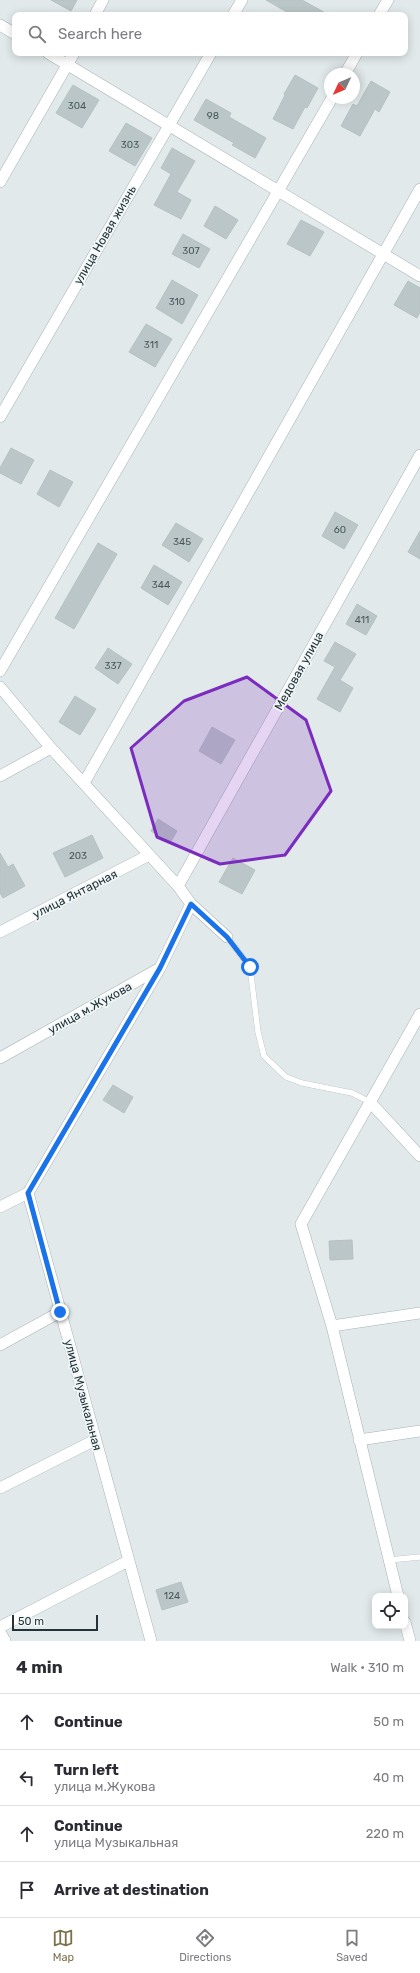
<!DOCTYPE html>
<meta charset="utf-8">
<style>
:root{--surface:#fff;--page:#f7f7f7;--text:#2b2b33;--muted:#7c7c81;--line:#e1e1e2;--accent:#7d714b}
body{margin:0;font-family:Rubik,sans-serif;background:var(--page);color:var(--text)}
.controls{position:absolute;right:12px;bottom:12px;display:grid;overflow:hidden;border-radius:8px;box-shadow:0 2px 10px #0003}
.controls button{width:36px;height:36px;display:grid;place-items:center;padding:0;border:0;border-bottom:1px solid var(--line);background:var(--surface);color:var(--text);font:20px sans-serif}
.compass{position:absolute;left:324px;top:68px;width:36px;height:36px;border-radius:50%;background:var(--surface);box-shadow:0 2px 10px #0003;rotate:226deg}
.scale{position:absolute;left:12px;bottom:10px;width:86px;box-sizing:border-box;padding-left:4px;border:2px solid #243339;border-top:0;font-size:11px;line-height:14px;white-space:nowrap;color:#243339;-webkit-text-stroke:3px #f1f7f7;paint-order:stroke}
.stop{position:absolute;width:12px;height:12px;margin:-9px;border:3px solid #1a73e8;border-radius:50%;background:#fff}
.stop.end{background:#1a73e8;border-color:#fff;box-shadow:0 1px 4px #0008}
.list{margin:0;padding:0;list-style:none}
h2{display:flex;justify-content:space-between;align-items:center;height:52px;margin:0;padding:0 16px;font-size:17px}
h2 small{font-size:13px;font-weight:400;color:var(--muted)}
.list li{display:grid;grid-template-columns:26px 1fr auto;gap:12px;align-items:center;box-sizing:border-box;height:56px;padding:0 16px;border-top:1px solid var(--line)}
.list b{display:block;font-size:15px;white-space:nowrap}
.list p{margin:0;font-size:13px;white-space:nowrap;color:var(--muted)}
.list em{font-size:13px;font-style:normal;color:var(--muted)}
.icon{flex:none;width:22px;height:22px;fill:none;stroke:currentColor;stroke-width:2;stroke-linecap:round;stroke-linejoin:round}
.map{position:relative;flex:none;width:420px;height:1641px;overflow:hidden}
.search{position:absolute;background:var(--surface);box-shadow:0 2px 10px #0003;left:12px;right:12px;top:12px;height:44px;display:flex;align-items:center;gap:10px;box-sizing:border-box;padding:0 14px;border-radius:8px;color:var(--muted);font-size:15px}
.sheet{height:276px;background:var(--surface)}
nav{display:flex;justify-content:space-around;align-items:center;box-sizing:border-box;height:56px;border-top:1px solid var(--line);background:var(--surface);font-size:11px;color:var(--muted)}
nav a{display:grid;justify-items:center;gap:2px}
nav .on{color:var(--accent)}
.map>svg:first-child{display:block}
</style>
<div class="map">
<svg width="420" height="1641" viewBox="0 0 420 1641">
<rect width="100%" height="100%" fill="#e1e9ea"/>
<path fill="#bac6c7" stroke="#b5c1c3" d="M51 0H77L71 11Z
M266 0H302L329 15H292Z
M295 75 318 88 307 108 305 107 293 129 273 119 285 95 284 94Z
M371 81 390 92 379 112 375 109 360 136 341 126 353 104 357 106Z
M73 85 99 100 82 128 56 113Z
M206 99 231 113 229 117 266 138 255 158 232 145 234 143 194 120Z
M126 123 152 138 135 166 109 151Z
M172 148 195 161 177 192 191 200 181 219 154 205 171 174 161 168Z
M215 206 238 220 226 239 204 226Z
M301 220 324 232 310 256 287 244Z
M183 234 210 249 199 268 172 254Z
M172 280 198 295 182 324 156 308Z
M408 281 420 288V312L417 318 394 305Z
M146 324 172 339 155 367 129 352Z
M11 448 34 460 21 484 0 473V468Z
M50 470 73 482 59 507 37 494Z
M335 512 358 525 344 549 322 536Z
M176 523 203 539 189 562 162 545Z
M420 531V559L408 552Z
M98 543 117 554 74 629 55 618Z
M154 565 182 582 168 605 141 588Z
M357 604 377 616 366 635 346 624Z
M335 642 356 654 340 680 353 688 340 712 317 699 335 667 324 661Z
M108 648 132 664 118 684 95 668Z
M75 696 96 709 80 735 59 722Z
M212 727 235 740 221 764 199 751Z
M158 819 177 831 170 843 151 831Z
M92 835 103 858 65 877 53 853Z
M0 853 8 867 13 864 25 886 3 898 0 893Z
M233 858 255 870 242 894 219 882Z
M113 1085 133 1097 124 1113 103 1100Z
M352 1240 353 1259 330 1260 329 1241Z
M181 1582 188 1602 162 1610 156 1590Z"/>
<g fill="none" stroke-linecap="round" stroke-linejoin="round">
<defs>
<path id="service" d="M227 937 250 967 258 1032 264 1056 286 1077 302 1083 352 1093 370 1102
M389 1560 420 1557"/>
<path id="minor" d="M95 15 103 0
M233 15 242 0
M379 15 388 0
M0 25 15 34
M48 53 420 276
M345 74 357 53
M0 182 74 53
M0 417 211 53
M0 671 332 98
M0 687 51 748 178 886 191 904 227 937
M0 776 51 748
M84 783 420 189
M178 886 420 455
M0 932 149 855
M0 1058 160 968 191 904
M370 1102 420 1156
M0 1207 28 1193
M332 1326 420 1313
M0 1345 60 1312
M359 1440 420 1431
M0 1488 95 1440
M398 1596 332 1326 301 1224 420 1014
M405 1622 410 1641
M0 1627 128 1561
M0 1632 5 1641
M151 1641 28 1193 160 968"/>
</defs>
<use href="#service" stroke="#a8b2b5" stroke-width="6"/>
<use href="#minor" stroke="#a8b2b5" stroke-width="12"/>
<use href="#service" stroke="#fff" stroke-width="5.5"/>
<use href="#minor" stroke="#fff" stroke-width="11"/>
</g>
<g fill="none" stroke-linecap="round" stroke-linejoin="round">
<path stroke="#1a73e8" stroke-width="5" d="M60 1312 28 1193 160 968 191 904 227 937 250 967"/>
</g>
<path fill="#7b2cbf" fill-opacity="0.2" stroke="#7b2cbf" stroke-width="3" stroke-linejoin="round" d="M247 677 306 720 331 791 285 855 220 864 157 837 131 748 184 701Z"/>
<g text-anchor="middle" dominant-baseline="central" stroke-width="3.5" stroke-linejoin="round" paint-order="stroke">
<g font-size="10" fill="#4a585c">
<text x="77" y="106">304</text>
<text x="213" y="116">98</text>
<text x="130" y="145">303</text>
<text x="191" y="251">307</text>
<text x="177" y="302">310</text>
<text x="151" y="345">311</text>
<text x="340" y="530">60</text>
<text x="182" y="542">345</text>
<text x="161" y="585">344</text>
<text x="362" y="620">411</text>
<text x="113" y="666">337</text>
<text x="78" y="856">203</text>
<text x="172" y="1596">124</text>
</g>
<g font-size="12" fill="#243339" stroke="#f1f7f7">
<text transform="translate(105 235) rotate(-60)">улица Новая жизнь</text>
<text transform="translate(299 671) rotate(-61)">Медовая улица</text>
<text transform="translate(75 894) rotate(-27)">улица Янтарная</text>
<text transform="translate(90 1008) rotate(-29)">улица м.Жукова</text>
<text transform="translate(83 1395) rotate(75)">улица Музыкальная</text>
</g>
</g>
</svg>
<div class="controls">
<button><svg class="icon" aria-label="locate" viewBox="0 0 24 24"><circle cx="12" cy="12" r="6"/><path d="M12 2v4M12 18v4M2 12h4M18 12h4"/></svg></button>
</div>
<svg class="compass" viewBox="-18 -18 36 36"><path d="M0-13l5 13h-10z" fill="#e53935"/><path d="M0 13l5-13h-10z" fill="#7c7c81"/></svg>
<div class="scale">50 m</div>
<div class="stop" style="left:250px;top:967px"></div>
<div class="stop end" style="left:60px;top:1312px"></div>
<div class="search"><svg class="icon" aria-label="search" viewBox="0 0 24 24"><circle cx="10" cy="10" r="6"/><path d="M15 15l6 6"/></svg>Search here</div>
</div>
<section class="sheet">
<h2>4 min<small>Walk · 310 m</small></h2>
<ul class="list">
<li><svg class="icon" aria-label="ahead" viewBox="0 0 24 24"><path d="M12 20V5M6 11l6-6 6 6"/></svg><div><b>Continue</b></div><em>50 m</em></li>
<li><svg class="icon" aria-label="left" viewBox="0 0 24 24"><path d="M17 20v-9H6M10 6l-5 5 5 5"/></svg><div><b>Turn left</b><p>улица м.Жукова</p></div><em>40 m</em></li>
<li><svg class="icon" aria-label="ahead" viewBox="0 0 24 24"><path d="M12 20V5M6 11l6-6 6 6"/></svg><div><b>Continue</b><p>улица Музыкальная</p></div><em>220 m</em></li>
<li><svg class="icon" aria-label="arrive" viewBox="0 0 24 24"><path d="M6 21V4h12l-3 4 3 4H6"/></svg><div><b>Arrive at destination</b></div></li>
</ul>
</section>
<nav>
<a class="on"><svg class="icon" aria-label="map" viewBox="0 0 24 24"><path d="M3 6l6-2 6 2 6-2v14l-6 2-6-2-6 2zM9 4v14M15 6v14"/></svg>Map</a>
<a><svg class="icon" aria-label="directions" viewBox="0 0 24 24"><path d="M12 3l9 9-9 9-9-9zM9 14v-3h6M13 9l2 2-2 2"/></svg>Directions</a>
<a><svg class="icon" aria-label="saved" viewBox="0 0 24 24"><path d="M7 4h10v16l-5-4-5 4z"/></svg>Saved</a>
</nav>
